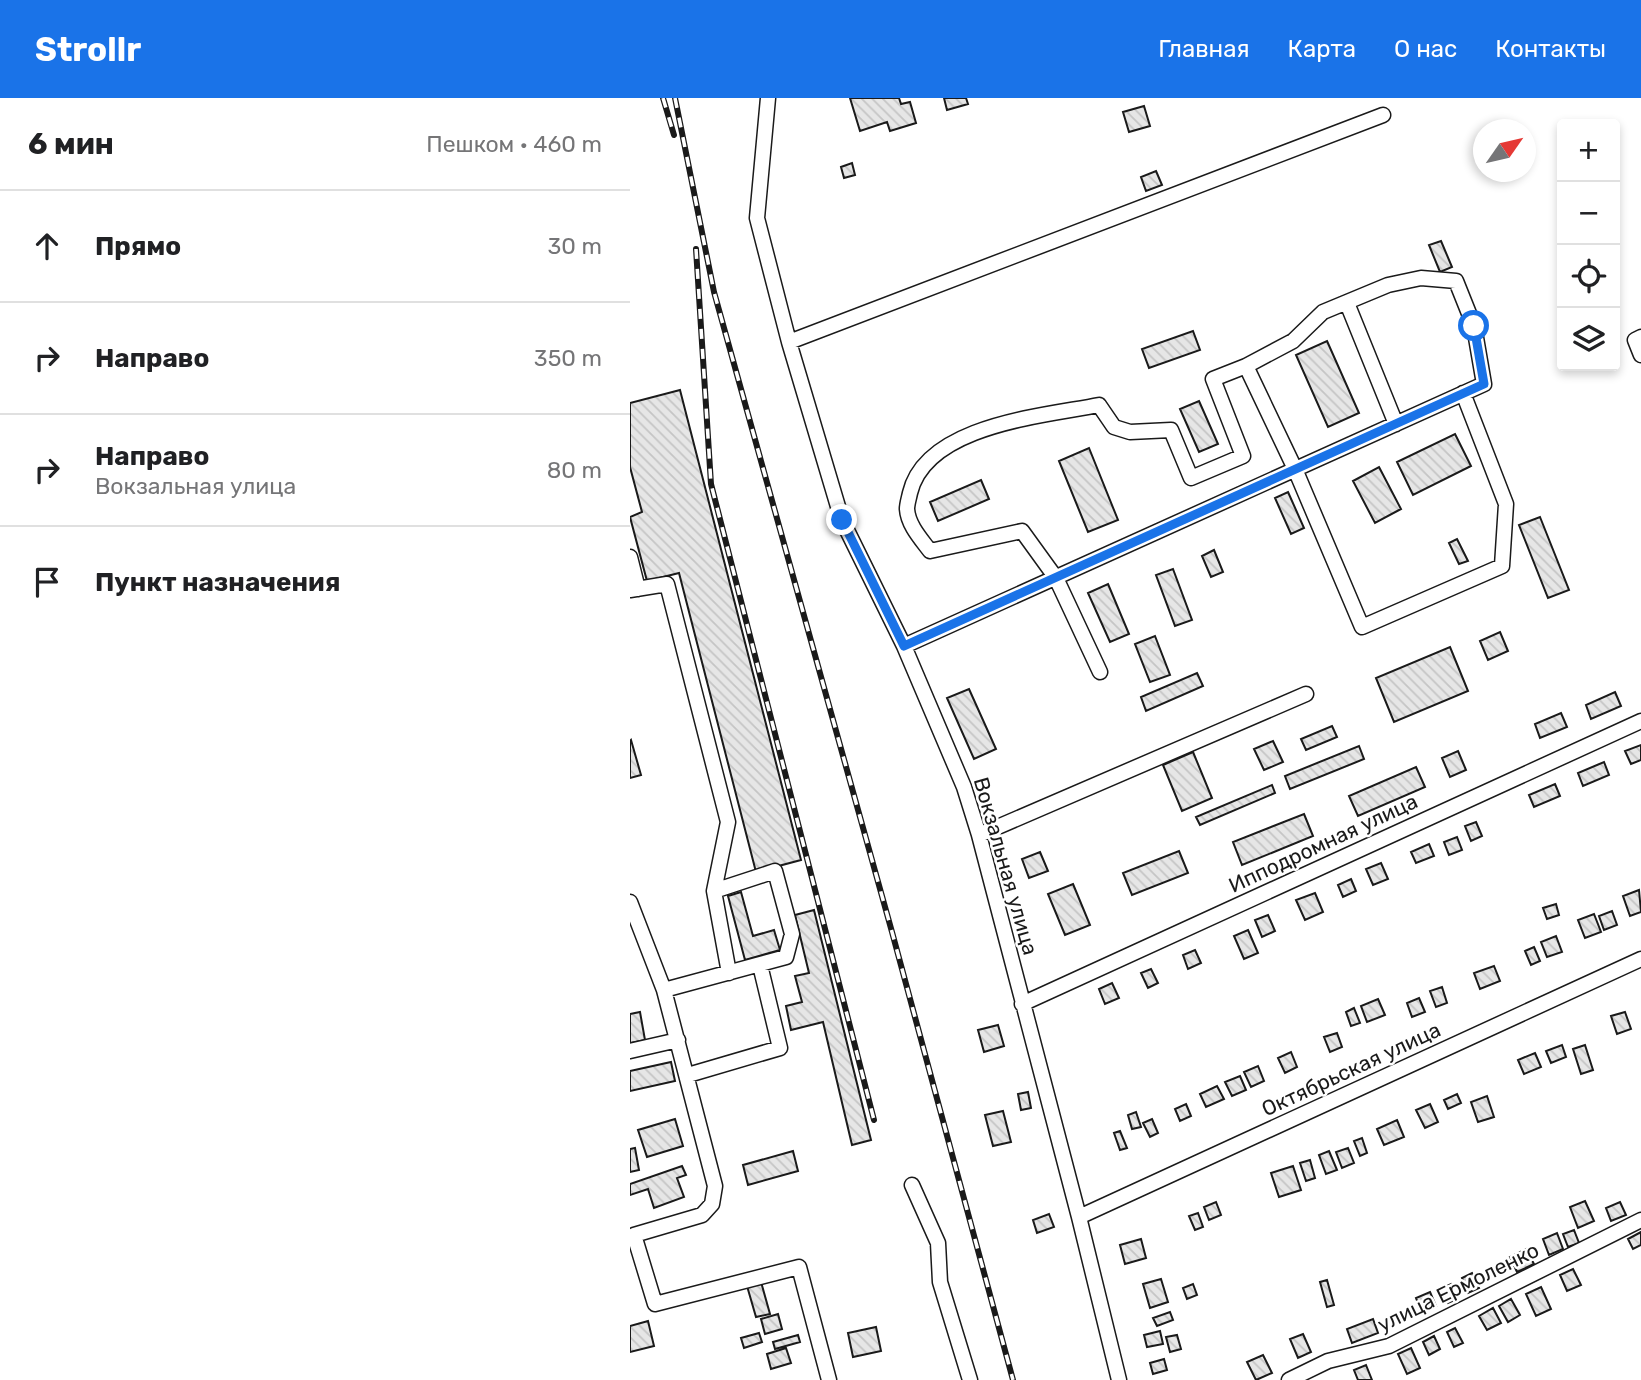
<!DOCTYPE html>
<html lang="ru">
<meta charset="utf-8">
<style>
:root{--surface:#fff;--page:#f2f2f2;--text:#202124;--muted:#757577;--line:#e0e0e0;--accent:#1a73e8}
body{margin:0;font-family:Rubik,sans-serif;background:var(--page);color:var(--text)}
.controls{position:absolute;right:21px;top:21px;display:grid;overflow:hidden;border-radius:7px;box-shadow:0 4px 10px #0003}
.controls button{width:63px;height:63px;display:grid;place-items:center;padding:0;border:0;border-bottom:2px solid var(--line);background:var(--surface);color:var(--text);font:35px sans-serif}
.compass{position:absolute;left:843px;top:21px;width:63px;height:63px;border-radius:50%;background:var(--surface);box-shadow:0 4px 10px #0003;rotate:56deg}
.stop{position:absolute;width:21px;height:21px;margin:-16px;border:5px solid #1a73e8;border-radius:50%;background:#fff}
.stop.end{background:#1a73e8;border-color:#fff;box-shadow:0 2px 7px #0008}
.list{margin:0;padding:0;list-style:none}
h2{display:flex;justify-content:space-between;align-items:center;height:91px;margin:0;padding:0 28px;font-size:30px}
h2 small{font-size:23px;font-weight:400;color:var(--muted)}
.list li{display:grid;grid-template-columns:46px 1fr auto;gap:21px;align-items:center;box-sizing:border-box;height:112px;padding:0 28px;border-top:2px solid var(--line)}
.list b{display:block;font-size:26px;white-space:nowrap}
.list p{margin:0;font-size:23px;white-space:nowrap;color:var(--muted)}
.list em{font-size:23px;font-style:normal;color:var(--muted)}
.icon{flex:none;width:38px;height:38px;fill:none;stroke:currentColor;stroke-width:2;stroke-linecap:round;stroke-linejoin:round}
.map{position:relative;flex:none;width:1011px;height:1282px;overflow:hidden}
header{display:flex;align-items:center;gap:42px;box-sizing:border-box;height:98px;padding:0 35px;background:var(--accent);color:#fff}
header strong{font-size:33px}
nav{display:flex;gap:38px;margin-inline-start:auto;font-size:24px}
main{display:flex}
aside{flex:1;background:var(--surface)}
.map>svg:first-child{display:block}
</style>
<header>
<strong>Strollr</strong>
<nav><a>Главная</a><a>Карта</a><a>О нас</a><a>Контакты</a></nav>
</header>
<main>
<aside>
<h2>6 мин<small>Пешком · 460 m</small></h2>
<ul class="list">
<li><svg class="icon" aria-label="ahead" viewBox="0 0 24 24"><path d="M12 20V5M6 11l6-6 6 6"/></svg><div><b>Прямо</b></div><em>30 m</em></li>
<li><svg class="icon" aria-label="right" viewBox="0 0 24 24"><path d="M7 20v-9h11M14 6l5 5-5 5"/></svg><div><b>Направо</b></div><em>350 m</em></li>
<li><svg class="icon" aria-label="right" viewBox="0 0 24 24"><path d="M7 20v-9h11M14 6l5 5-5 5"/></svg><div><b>Направо</b><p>Вокзальная улица</p></div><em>80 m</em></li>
<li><svg class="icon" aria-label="arrive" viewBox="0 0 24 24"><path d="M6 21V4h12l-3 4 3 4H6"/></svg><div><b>Пункт назначения</b></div></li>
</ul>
</aside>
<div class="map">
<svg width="1011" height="1282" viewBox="0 0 1011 1282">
<defs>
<pattern id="building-back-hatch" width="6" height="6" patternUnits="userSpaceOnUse" patternTransform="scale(1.75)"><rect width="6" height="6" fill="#e6e6e6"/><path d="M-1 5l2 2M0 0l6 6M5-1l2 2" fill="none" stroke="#c5c5c5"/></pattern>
</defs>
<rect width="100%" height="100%" fill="#fff"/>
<path fill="url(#building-back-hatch)" stroke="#1a1a1a" stroke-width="2" d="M220 0H269L271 6 280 4 286 25 260 33 257 24 230 33Z
M314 0H336L338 6 317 12Z
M514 8 520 28 499 34 493 14Z
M222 65 225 77 214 80 211 69Z
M526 73 532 87 516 93 511 79Z
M811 143 822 169 810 174 799 147Z
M563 233 570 252 519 270 512 251Z
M697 243 729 315 698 329 666 257Z
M50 292 171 762 126 774 49 475 17 483 0 419 12 414 0 369V305Z
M569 303 588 346 569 354 550 311Z
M825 336 841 368 783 397 767 364Z
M459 350 488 422 458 434 429 363Z
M749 369 771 411 745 425 723 383Z
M351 382 359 401 308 423 300 404Z
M658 394 674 430 661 436 645 400Z
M910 419 939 492 918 500 889 427Z
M827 441 838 463 829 466 819 445Z
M584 452 593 474 581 479 572 458Z
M543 471 562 522 545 528 526 477Z
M478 486 499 536 480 544 458 495Z
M870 534 878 553 858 562 850 543Z
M525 538 540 577 520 584 505 546Z
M820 549 838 593 764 624 746 580Z
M567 575 573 588 516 613 511 599Z
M339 591 366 651 344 661 317 600Z
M985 594 991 608 961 621 956 607Z
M931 615 937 629 910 640 905 626Z
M702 628 707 639 676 652 671 641Z
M1 642 11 677 0 680V643Z
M643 643 653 664 634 672 624 651Z
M1011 647V662L1001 666 995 653Z
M729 648 734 661 660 691 655 678Z
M828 653 836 672 820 679 812 660Z
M563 654 582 700 552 713 533 667Z
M974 664 979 677 953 688 948 675Z
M786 669 795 689 728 718 719 698Z
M925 686 930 698 904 709 899 697Z
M642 687 645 695 570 727 566 719Z
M674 716 683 738 612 767 603 744Z
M846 724 852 738 841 743 835 728Z
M827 739 832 752 819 757 814 744Z
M799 746 804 758 786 765 781 754Z
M549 753 558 775 502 797 493 775Z
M410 754 418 773 399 780 392 761Z
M751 765 758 781 743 787 736 771Z
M721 781 726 793 713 799 708 787Z
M443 786 460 827 435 837 418 796Z
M1009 792 1011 814 1000 818 993 798Z
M111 794 123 838 144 832 150 852 115 862 98 798Z
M685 795 693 814 675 822 666 802Z
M926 806 929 817 917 821 913 810Z
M184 812 241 1042 222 1047 193 924 161 932 156 908 172 904 165 878 179 875 165 817Z
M982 813 987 827 974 832 969 818Z
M964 816 971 834 955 840 948 822Z
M638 817 645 833 632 839 625 822Z
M618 832 628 855 614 861 604 838Z
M926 838 932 854 917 859 911 844Z
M904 849 910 863 901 867 895 853Z
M565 852 571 865 558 871 553 857Z
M864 868 870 883 850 891 844 875Z
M521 871 528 885 518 890 511 875Z
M482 885 489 900 475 906 469 891Z
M812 889 817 905 806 909 800 893Z
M789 900 795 914 782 919 777 905Z
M748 901 755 917 737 924 731 908Z
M724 910 730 925 721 928 716 914Z
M10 914 15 942 0 945V916Z
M995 914 1001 931 987 936 981 918Z
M368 927 374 948 354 954 348 932Z
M707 935 712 949 700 954 694 939Z
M932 947 936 959 921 965 916 953Z
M955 947 963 972 951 976 943 951Z
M661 954 667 969 655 975 648 960Z
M905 955 911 969 894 976 888 962Z
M41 964 45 983 0 993V973Z
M628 968 634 983 621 989 614 974Z
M610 978 616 992 602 998 595 984Z
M587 988 594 1001 576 1009 570 996Z
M398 994 401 1010 391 1012 388 996Z
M827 996 831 1005 818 1011 814 1002Z
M857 998 864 1019 848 1024 841 1004Z
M556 1006 561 1018 550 1023 545 1011Z
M800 1006 808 1024 795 1030 786 1012Z
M373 1013 381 1044 363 1048 355 1017Z
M506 1014 511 1029 502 1031 498 1017Z
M45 1021 53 1048 17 1059 8 1032Z
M522 1021 528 1035 520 1039 513 1025Z
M767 1022 774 1039 754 1047 747 1031Z
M490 1033 497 1050 490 1052 484 1035Z
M732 1040 737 1055 730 1058 724 1043Z
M5 1050 9 1072 0 1074V1051Z
M718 1050 724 1065 712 1070 706 1054Z
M163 1053 168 1073 118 1087 113 1067Z
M699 1053 707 1072 696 1076 689 1057Z
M680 1062 685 1080 676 1083 670 1065Z
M52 1068 56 1077 47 1080 54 1099 24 1110 18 1091 0 1097V1086Z
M663 1068 671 1092 649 1099 641 1075Z
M955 1103 964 1123 948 1130 940 1109Z
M586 1104 591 1117 579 1122 574 1109Z
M990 1104 996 1117 981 1123 976 1110Z
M568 1115 573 1129 565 1132 559 1118Z
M419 1116 424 1129 407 1135 403 1122Z
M944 1132 949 1145 938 1149 933 1136Z
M1011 1134V1147L1003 1151 998 1141Z
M927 1135 933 1151 919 1157 913 1141Z
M511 1141 516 1160 495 1166 490 1147Z
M896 1151 904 1166 887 1174 880 1159Z
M943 1171 951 1187 937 1193 930 1177Z
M842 1175 849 1190 838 1195 832 1180Z
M531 1181 538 1204 520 1210 513 1186Z
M697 1182 704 1207 697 1209 690 1184Z
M131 1184 140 1216 126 1219 117 1188Z
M563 1186 567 1197 557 1201 553 1190Z
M821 1186 827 1201 818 1205 812 1190Z
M911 1189 921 1211 906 1218 896 1196Z
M800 1194 806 1208 792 1215 786 1200Z
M881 1201 890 1217 878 1224 869 1208Z
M863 1210 871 1225 857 1232 849 1218Z
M540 1214 543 1222 527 1228 523 1220Z
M148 1216 152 1231 135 1236 131 1221Z
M743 1221 748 1235 722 1245 717 1231Z
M18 1223 24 1248 0 1254V1228Z
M246 1229 251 1253 223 1259 218 1235Z
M825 1230 833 1245 824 1249 817 1234Z
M530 1233 533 1246 517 1249 514 1237Z
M129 1235 132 1244 114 1250 111 1240Z
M673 1236 681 1254 668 1260 660 1241Z
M168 1237 170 1244 145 1251 143 1244Z
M547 1237 551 1251 540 1254 536 1239Z
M804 1238 810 1251 799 1257 793 1244Z
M156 1250 161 1265 141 1271 137 1256Z
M781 1250 790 1270 777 1276 768 1256Z
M633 1257 642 1275 626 1282 617 1264Z
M534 1261 537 1272 523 1276 520 1265Z
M736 1267 742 1282H728L724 1272Z"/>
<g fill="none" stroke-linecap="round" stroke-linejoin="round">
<defs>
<path id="minor" d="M138 0 127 120 159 244 212 422 274 548 334 689 349 737 449 1119 489 1282
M717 205 766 326
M1011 239 1005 242 1011 257
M159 244 753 17
M0 459 8 491
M0 492 37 486 98 724 84 793 99 875
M274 548 854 286 844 228 826 183 791 180 758 187 693 214 663 243 616 268
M470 574 426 480 392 433 300 453C291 441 278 427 277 411 277 406 279 400 280 395 296 327 413 318 469 307L484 329 500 334 541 332 561 380 613 358 583 281 616 268 665 371 732 529 872 468 876 406 833 295
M349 737 676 596
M0 804 34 892 85 1088 82 1106 72 1117 4 1137 25 1206 169 1169 199 1282
M34 892 156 859 162 836 145 773 84 793
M392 906 1011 623
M0 953 48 942
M58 977 150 950 130 867
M282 1087 308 1145 310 1184 340 1282
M449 1119 1011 861
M659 1282 698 1263 759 1248 1011 1122"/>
</defs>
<use href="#minor" stroke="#1a1a1a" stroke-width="17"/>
<use href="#minor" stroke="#fff" stroke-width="14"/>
<defs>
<path id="rail" d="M33 0 44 37
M45 0 84 194 262 834 383 1282
M66 151 81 386 244 1022"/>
</defs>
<use href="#rail" stroke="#1a1a1a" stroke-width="6"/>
<use href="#rail" stroke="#fff" stroke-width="3.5" stroke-dasharray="10" stroke-linecap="butt"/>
</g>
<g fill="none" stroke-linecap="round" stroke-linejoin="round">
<path stroke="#1a73e8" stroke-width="9" d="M212 422 274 548 854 286 844 228"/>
</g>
<g text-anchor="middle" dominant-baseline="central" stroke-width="5" stroke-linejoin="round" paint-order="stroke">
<g font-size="21" fill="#1a1a1a" stroke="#fff">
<text transform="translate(693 745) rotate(-25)">Ипподромная улица</text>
<text transform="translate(376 768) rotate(74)">Вокзальная улица</text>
<text transform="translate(721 971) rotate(-25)">Октябрьская улица</text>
<text transform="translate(828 1189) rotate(-26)">улица Ермоленко</text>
</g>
</g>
</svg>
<div class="controls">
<button>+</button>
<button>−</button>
<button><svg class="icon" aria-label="locate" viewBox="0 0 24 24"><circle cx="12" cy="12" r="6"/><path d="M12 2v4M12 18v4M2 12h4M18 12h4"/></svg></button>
<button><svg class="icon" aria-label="layers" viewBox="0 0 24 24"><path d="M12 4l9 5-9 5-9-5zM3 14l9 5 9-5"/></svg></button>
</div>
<svg class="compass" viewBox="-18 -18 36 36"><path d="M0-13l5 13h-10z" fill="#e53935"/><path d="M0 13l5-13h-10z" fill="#757577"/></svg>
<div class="stop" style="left:844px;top:228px"></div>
<div class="stop end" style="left:212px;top:422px"></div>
</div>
</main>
